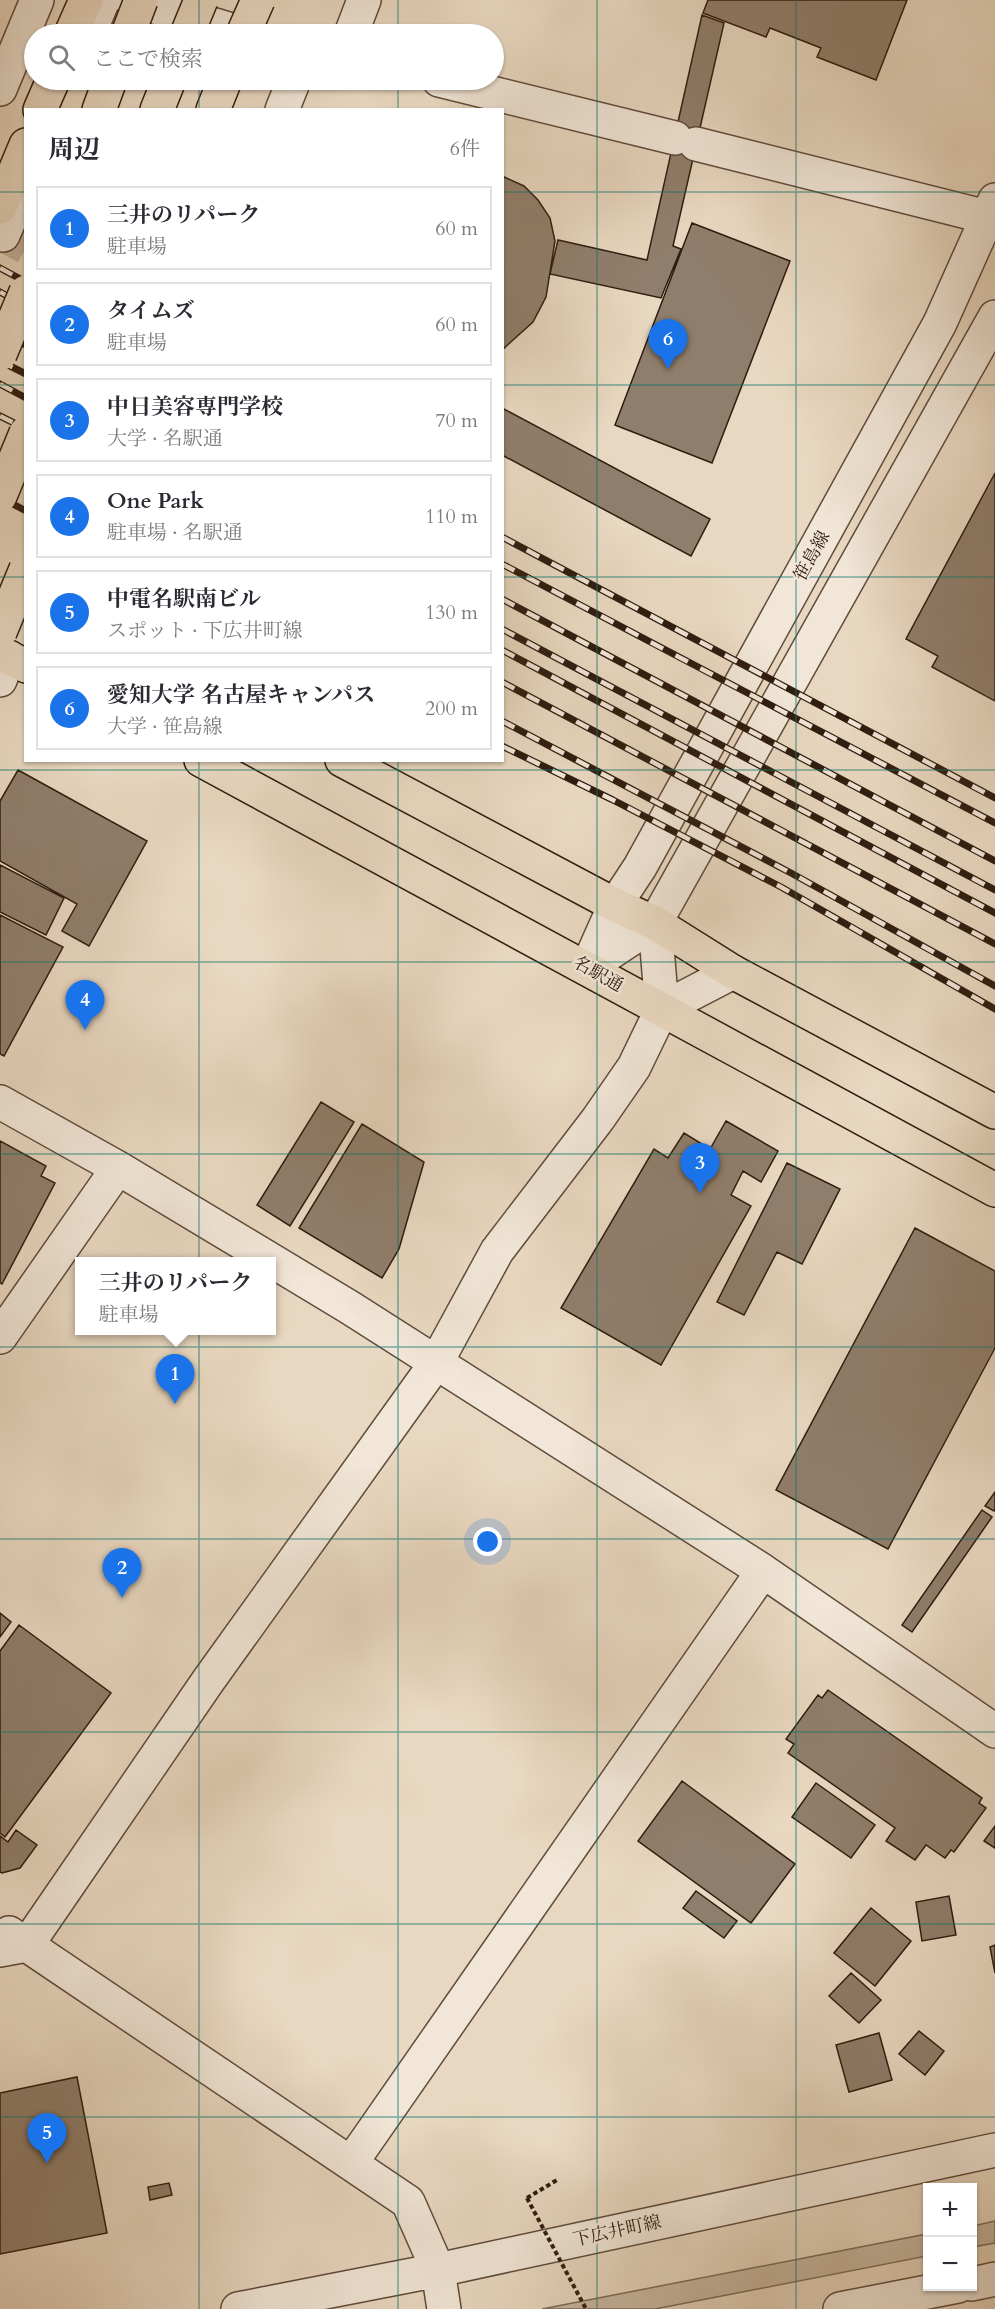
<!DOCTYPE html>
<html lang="ja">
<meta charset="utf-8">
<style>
:root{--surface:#fff;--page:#f7f7f7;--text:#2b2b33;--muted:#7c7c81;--line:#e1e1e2;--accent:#1a73e8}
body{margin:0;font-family:Cardo,"Noto Serif JP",serif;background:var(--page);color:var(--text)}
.controls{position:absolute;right:18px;bottom:18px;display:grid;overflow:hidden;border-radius:0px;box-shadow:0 2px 4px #0004}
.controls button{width:54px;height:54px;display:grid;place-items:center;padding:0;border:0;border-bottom:2px solid var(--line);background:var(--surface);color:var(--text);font:30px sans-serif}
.you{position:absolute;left:488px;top:1542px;width:21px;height:21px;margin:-15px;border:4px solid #fff;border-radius:50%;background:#1a73e8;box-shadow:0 0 0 9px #1a73e833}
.badge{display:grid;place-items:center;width:39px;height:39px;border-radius:50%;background:var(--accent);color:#fff;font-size:20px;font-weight:700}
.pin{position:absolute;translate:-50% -50px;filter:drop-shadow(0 2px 3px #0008)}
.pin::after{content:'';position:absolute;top:32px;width:21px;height:18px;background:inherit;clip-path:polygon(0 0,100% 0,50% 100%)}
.popup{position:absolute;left:75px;top:1257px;width:201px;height:78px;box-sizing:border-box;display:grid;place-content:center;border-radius:0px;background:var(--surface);filter:drop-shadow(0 2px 4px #0005);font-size:20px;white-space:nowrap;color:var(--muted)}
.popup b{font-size:22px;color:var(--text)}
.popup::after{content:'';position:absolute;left:50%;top:100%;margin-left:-12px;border:12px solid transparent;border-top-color:var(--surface)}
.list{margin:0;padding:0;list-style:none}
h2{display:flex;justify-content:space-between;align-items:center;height:78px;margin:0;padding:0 24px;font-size:26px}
h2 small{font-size:20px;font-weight:400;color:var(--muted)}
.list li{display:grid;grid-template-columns:39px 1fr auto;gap:18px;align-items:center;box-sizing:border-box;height:84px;margin:0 12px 12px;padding:0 12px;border:2px solid var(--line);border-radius:0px}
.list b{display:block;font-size:22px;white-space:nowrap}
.list p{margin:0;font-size:20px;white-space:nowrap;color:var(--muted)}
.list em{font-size:20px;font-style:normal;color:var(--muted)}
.icon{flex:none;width:33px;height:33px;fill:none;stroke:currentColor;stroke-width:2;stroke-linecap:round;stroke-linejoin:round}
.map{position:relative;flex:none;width:995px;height:2309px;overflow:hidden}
.search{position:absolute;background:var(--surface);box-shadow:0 2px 4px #0004;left:24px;top:24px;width:480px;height:66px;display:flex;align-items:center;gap:15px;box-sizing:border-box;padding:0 21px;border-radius:33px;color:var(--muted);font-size:22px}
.panel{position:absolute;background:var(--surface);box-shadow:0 2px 4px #0004;left:24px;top:108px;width:480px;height:654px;border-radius:0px}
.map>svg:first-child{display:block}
</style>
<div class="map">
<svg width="995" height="2309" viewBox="0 0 995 2309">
<rect width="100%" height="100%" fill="#e9d8c1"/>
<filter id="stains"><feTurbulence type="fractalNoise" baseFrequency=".00333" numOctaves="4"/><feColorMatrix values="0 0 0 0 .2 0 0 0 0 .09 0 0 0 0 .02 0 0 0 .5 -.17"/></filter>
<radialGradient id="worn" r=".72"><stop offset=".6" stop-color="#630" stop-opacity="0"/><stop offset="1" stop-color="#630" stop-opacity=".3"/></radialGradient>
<path fill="#c9b8a3" stroke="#7c6a59" stroke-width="1.5" d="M995 2221V2243L973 2247V2226Z
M927 2234V2256L655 2309H542Z"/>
<path fill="#907e6c" stroke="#2f1c0f" stroke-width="1.5" d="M708 0H907L876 80 817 57 821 48 770 28 766 37 703 13Z
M702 15 724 23 673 246 681 249 661 298 550 274 558 240 647 260Z
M502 176 524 186 538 200 550 218 555 241 546 297 533 322 502 350Z
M692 223 790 261 712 463 615 425Z
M502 408 710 519 691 556 502 455Z
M995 473V701L932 667 938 656 906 639Z
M18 770 147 841 89 946 62 931 77 904 0 861V801Z
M0 865 64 898 46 935 0 912Z
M0 915 63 947 4 1056 0 1054Z
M321 1102 354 1122 290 1226 257 1205Z
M726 1121 778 1151 761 1182 743 1171 731 1195 751 1206 661 1365 561 1308 654 1149 668 1158 684 1133 710 1149Z
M362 1124 424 1162 399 1249 382 1278 299 1228Z
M0 1141 46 1166 41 1176 55 1183 2 1284 0 1283Z
M787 1163 840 1189 802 1264 777 1252 744 1315 717 1302Z
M915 1228 995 1271V1348L888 1549 776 1490Z
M995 1492V1509L994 1511 985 1506Z
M982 1510 992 1517 912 1632 902 1625Z
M0 1613 11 1622 0 1637Z
M19 1625 111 1693 5 1837 0 1833V1651Z
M828 1690 982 1798 979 1803 986 1808 954 1852 951 1850 945 1858 926 1845 915 1860 886 1841 895 1828 788 1753 794 1744 786 1739 818 1695 822 1698Z
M682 1781 795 1864 751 1923 638 1841Z
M816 1783 875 1825 851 1858 792 1817Z
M995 1826V1848L984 1841Z
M16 1830 37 1845 20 1868 2 1873 0 1872V1836L8 1842Z
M696 1891 737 1921 724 1938 683 1908Z
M949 1896 956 1935 922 1941 916 1902Z
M871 1908 911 1941 875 1986 834 1953Z
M995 1945V1973L990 1947Z
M851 1973 881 2000 859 2023 829 1996Z
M919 2031 944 2051 925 2075 899 2054Z
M879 2033 892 2080 849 2092 836 2045Z
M77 2077 107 2233 0 2254V2093Z
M169 2183 172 2195 150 2200 148 2187Z"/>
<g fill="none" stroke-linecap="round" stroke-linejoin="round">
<path stroke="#c4b29d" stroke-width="33" stroke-dasharray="33 16" stroke-linecap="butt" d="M3 235 26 248"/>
<defs>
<path id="minor" d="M131 0 245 34
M89 34 103 0
M351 34 364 0
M439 80 675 138
M0 89 37 0
M282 110 294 80
M696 144 995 219
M0 234 3 235 26 182
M0 680 9 657
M587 968 615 905 640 867 940 323 995 200
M587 968 655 923 995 317
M662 1009 733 972
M0 1102 118 1168 349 1307 763 1571 995 1731
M0 1337 118 1168
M9 1933 408 2202 438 2270 444 2309
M0 1950 27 1945 208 1681 436 1363 497 1251 598 1119 634 1067 662 1009 655 923
M351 2163 763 1571
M972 2284 995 2279
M238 2309 438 2270 995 2150
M840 2309 958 2286"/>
<path id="major" d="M0 653 26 666
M201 760 995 1190
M342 760 615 905 655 923 733 972 995 1112"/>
<path id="highway" d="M71 34 86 0
M40 110 53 80
M99 110 110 80
M157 110 169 80
M213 110 225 80
M0 207 26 145"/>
</defs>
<use href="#minor" stroke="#5e4b3c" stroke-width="36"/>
<use href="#major" stroke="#2f1c0f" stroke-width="36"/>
<use href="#highway" stroke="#2f1c0f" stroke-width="36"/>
<path stroke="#2f1c0f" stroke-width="4" stroke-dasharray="4.5 3" stroke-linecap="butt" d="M527 2198 557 2180"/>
<use href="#minor" stroke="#f1e6d7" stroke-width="33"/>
<use href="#major" stroke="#e9d8c1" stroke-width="33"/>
<use href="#highway" stroke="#e9d8c1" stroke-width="33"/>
<defs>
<path id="rail" d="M0 268 26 282
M0 292 26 306
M0 332 26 345
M0 361 26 374
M0 384 26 398
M0 416 26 429
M0 458 26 472
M0 497 26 511
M502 537 995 798
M502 564 995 823
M502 599 995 861
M502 629 995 890
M502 650 995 913
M502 682 995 944
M502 721 791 873 995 986
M502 746 613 800 781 887 995 1009"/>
</defs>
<use href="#rail" stroke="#2f1c0f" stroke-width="7"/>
<use href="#rail" stroke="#f1e6d7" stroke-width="4.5" stroke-dasharray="14" stroke-linecap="butt"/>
<defs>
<path id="highway-bridge" d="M128 34 141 0
M187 34 201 0
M243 34 258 0
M0 354 26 292
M0 496 26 433
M0 632 26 569"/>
</defs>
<use href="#highway-bridge" stroke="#2f1c0f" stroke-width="36" stroke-linecap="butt"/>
<path stroke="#2f1c0f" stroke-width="4" stroke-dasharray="4.5 3" stroke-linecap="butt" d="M527 2198 586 2309"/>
<use href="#highway-bridge" stroke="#e9d8c1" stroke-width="33"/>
</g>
<path fill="none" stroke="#0f766e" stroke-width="1.5" stroke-opacity="0.55" d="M199 0V34M398 0V34M597 0V2309M796 0V2309M199 80V110M398 80V110M0 192H26M502 192H995M0 385H26M502 385H995M0 577H26M502 577H995M199 760V2309M398 760V2309M0 770H995M0 962H995M0 1154H995M0 1347H995M0 1539H995M0 1732H995M0 1924H995M0 2117H995"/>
<g text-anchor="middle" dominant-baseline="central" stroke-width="4.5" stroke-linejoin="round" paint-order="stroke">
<g font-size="18" fill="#2f1c0f" stroke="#f1e6d7">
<text transform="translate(812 556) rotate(-61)">笹島線</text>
<text transform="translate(598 974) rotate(29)">名駅通</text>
<text transform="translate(617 2231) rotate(-12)">下広井町線</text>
</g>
</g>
<rect width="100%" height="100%" filter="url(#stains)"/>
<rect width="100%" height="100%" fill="url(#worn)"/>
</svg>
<div class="controls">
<button>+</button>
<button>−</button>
</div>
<div class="you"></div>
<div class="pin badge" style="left:175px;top:1404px">1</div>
<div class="popup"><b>三井のリパーク</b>駐車場</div>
<div class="pin badge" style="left:122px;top:1598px">2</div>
<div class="pin badge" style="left:700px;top:1193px">3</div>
<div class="pin badge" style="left:85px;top:1030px">4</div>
<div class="pin badge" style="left:47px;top:2163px">5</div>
<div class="pin badge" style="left:668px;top:369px">6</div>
<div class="search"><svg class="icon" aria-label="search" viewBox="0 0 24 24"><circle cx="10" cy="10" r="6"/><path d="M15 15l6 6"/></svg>ここで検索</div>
<section class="panel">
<h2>周辺<small>6件</small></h2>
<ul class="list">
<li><span class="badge">1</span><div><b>三井のリパーク</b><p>駐車場</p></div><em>60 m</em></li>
<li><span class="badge">2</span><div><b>タイムズ</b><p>駐車場</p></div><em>60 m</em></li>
<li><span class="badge">3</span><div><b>中日美容専門学校</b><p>大学 · 名駅通</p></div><em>70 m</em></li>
<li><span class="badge">4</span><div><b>One Park</b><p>駐車場 · 名駅通</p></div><em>110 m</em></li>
<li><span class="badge">5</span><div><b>中電名駅南ビル</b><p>スポット · 下広井町線</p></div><em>130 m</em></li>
<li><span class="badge">6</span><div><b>愛知大学 名古屋キャンパス</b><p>大学 · 笹島線</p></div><em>200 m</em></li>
</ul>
</section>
</div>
